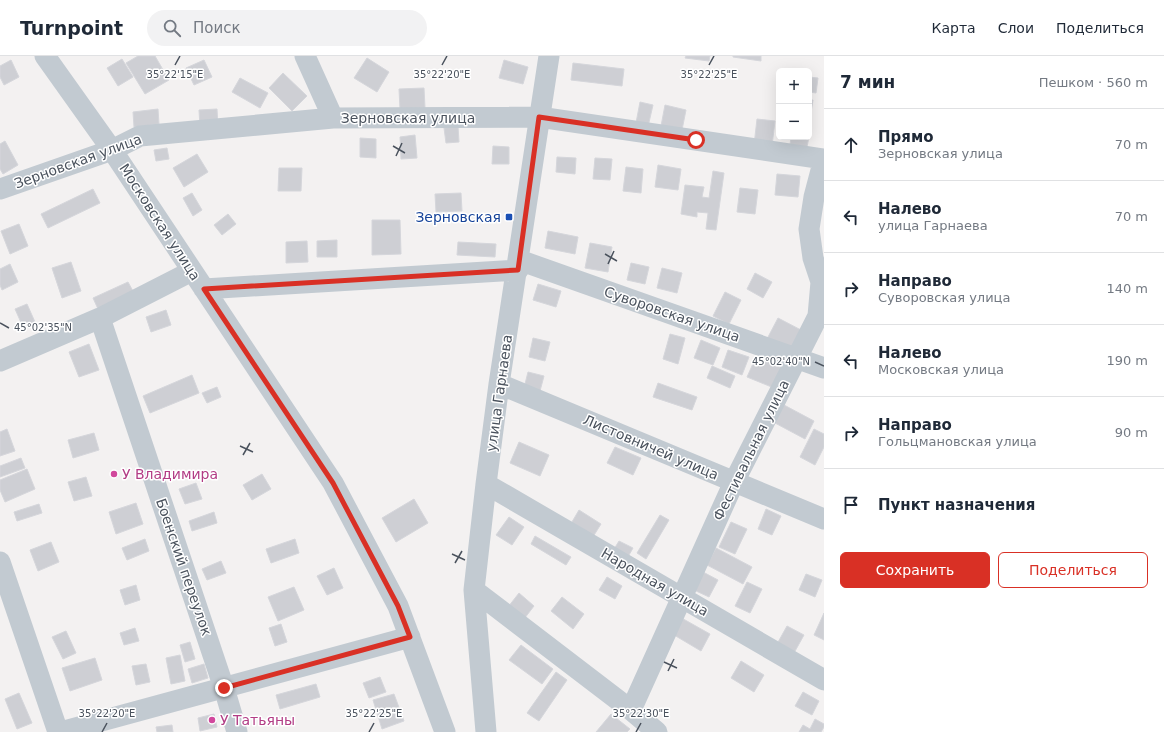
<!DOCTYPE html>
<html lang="ru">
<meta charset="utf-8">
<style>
:root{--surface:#fff;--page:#f2f2f3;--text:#1f2937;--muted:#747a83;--line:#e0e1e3;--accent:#d93025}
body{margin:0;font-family:"DejaVu Sans",sans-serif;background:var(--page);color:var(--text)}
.controls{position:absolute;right:12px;top:12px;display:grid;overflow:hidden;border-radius:6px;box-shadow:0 4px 16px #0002}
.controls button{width:36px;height:36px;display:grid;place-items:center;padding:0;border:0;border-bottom:1px solid var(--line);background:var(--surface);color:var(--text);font:20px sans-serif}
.stop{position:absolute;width:12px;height:12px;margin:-9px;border:3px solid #d93025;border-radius:50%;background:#fff}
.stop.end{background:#d93025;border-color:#fff;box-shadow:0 1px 4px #0008}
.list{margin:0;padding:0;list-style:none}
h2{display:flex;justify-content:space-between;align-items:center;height:52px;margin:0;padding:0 16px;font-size:17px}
h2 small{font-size:13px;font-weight:400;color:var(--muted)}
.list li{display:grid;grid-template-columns:26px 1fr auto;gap:12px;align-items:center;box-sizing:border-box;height:72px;padding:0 16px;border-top:1px solid var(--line)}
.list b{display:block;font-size:15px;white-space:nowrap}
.list p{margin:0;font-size:13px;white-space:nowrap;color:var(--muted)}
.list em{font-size:13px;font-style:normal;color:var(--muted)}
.actions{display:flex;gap:8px;padding:12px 16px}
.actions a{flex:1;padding:9px 0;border:1px solid var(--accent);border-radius:6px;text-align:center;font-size:14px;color:var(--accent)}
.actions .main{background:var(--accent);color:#fff}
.icon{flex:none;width:22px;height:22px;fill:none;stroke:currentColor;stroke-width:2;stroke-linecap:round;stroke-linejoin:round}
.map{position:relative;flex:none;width:824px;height:676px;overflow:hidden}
header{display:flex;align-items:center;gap:24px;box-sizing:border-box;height:56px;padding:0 20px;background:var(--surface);border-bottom:1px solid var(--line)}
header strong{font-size:19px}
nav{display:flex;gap:22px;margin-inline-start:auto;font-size:14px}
.search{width:280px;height:36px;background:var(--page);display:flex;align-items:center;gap:10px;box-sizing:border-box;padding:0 14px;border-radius:22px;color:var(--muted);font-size:15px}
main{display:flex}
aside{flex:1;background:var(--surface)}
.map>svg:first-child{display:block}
</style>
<header>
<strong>Turnpoint</strong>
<div class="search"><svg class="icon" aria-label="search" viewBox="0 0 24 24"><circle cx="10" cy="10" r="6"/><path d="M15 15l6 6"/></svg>Поиск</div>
<nav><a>Карта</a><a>Слои</a><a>Поделиться</a></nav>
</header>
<main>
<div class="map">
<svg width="824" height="676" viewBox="0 0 824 676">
<rect width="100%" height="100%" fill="#f3f1f1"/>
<path fill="#cecfd4" stroke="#d5d6db" d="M138 0H155L169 24 145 38 126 7Z
M686 0H710L709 5 685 2Z
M733 0H761V5L733 1Z
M367 2 389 16 377 36 354 22Z
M122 3 133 21 118 30 107 12Z
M11 4 19 21 4 29 0 21V10Z
M204 4 212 21 194 29 186 12Z
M504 4 528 11 523 28 499 22Z
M573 7 624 13 622 30 571 24Z
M283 17 307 40 292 55 269 32Z
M809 21 818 22 816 37 809 36Z
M240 22 268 37 260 52 232 36Z
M424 32 425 52 400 53 399 33Z
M809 44H813L809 69Z
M640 46 653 49 647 75 635 72Z
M665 49 686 54 682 74 661 70Z
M158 53 159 68 134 71 133 56Z
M217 53 218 70 200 71 199 54Z
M757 63 775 65 772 90 754 89Z
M458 70 459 86 446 87 444 72Z
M415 79 417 102 401 103 400 81Z
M791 81H809L807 91 790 89Z
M360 82 376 83V102L360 101Z
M5 85 18 109 3 118 0 113V88Z
M493 90 509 91V108H492Z
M167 92 169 103 156 105 154 94Z
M197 98 208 116 184 131 173 112Z
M557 101 576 102 575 118 556 116Z
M595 102 612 103 610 124 593 123Z
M658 109 681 113 678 134 655 131Z
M626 111 643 113 641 137 623 135Z
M279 112H302L301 135H278Z
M713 115 724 117 716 174 706 173 708 157 697 156V161L681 158 685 129 704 131 702 141 709 142Z
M777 118 800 120 798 141 775 139Z
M740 132 758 134 755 158 737 156Z
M93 133 100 147 48 172 41 158Z
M192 137 202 154 193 160 183 142Z
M461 137 462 155 436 156 435 138Z
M228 158 236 168 222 179 214 169Z
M372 164H400L401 198 372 199Z
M19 168 28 190 10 198 1 175Z
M548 175 578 181 575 198 545 192Z
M337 184V201H317V185Z
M307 185 308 206 286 207V186Z
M458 186 496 188 495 201 457 199Z
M590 187 612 191 608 216 585 212Z
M71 206 81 235 62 242 52 212Z
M631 207 649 211 645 228 627 224Z
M10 208 18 226 2 234 0 229V213Z
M662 212 682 217 677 237 657 232Z
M755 217 772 226 763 242 747 233Z
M128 226 134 237 98 253 93 242Z
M538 228 561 235 556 251 533 244Z
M725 236 741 244 729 268 713 260Z
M27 248 35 266 23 271 15 253Z
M166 254 171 269 151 276 146 261Z
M778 262 801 274 791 295 767 283Z
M670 278 685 282 678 308 663 303Z
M533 282 550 286 545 305 529 301Z
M701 284 720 292 713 309 694 302Z
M89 288 99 314 79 321 69 296Z
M728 294 749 301 742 319 722 311Z
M756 301 782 312 774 332 747 321Z
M712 310 735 320 730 332 707 322Z
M528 316 544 320 540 335 524 332Z
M192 319 199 337 150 357 143 340Z
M658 327 697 341 692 354 653 341Z
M217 331 221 341 207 347 202 337Z
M784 349 814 365 805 383 775 367Z
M7 373 15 395 0 400V376Z
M814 373 824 378V391L815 409 800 401Z
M94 377 99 394 73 402 68 384Z
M519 386 549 399 540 420 510 407Z
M615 391 641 402 633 419 607 407Z
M21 402 25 412 0 421V410Z
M27 413 35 433 5 446 0 434V424Z
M262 418 271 433 252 444 243 429Z
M86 421 92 440 74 445 68 426Z
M196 427 202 443 185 448 179 433Z
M414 443 428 467 396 486 382 462Z
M136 447 143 468 116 478 109 456Z
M39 448 42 457 17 465 14 456Z
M766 453 781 460 772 479 758 473Z
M579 454 601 468 591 484 569 471Z
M214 456 217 467 192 475 189 465Z
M660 459 669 464 646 503 637 497Z
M509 461 524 471 512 489 496 479Z
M731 466 747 473 735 498 719 491Z
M535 480 571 501 566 509 531 488Z
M145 483 149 495 127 504 122 492Z
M295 483 299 497 271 507 266 493Z
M619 485 633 492 625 506 611 498Z
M51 486 59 506 38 515 30 494Z
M716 492 752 511 743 528 707 509Z
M221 505 226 517 207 524 202 513Z
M334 512 343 532 327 539 317 520Z
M703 516 718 524 709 541 694 534Z
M806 518 822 524 815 541 799 534Z
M607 521 622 530 615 543 599 534Z
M747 526 762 533 750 557 735 550Z
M136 529 140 544 125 549 120 534Z
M294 531 304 554 278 565 268 541Z
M519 537 534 550 524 563 508 551Z
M562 541 584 558 573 573 551 555Z
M824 557V584L814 579Z
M678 560 710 578 701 595 669 576Z
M281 568 287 586 275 590 269 572Z
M787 570 804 579 794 597 777 588Z
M135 572 139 585 124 589 120 577Z
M66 575 76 597 63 603 52 581Z
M190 586 195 603 185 606 180 589Z
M521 589 553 613 542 628 509 604Z
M180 599 185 625 171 628 166 602Z
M95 602 102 624 70 635 62 612Z
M741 605 764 619 754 636 731 622Z
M146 608 150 626 136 629 132 610Z
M204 608 208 622 192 627 188 613Z
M556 616 567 624 539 665 527 657Z
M380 621 386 636 369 642 363 627Z
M316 628 320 641 280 653 276 639Z
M803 636 819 645 812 659 795 650Z
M19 637 32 667 17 673 5 643Z
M394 638 404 665 382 673 373 644Z
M214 658 217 671 200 675 198 662Z
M611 658 630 673 627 676H596Z
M815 663 824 668V671L821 676H799L803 669 810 673Z
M172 669 173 676H157L156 671Z"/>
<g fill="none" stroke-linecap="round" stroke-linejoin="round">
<path stroke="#c2cad1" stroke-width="21" d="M45 0 112 94 333 427 398 550 445 676
M305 0 333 62
M0 133 112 94 140 80 333 62 539 61 824 103
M519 204 824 312
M192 215 100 262 224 632 237 676
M204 233 518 214
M0 305 100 262
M499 328 824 463
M486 428 824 624
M0 506 58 676
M474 534 631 654 657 676
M631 654 734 426 818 260 821 226 813 202 809 173 814 141 824 103
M61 676 410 581
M486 676 474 534 486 428 499 328 549 0"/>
</g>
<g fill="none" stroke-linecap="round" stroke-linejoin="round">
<path stroke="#d93025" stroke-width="5" d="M224 632 410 581 398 550 333 427 204 233 518 214 539 61 696 84"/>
</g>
<path fill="none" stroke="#4a525d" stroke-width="1.5" d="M175 9 180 0M442 9 447 0M709 9 714 0M393 90 405 97M396 100 402 87M605 198 617 205M608 208 614 195M0 267 9 272M815 306 824 310M240 390 253 396M243 399 250 387M452 498 465 504M455 507 462 495M664 606 677 612M668 615 674 603M102 676 107 667M369 676 374 667M636 676 641 667"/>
<rect fill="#1a4fb4" stroke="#fff" stroke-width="1.5" x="505" y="157" width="8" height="8" rx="2"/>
<g fill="#d1479c" stroke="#fff" stroke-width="1.5">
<circle cx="114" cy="418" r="4"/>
<circle cx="212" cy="664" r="4"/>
</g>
<g text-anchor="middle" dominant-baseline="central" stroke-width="3" stroke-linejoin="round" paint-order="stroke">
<g font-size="14" fill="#4a525d" stroke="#fff">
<text x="408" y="62">Зерновская улица</text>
<text transform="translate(78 105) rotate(-20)">Зерновская улица</text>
<text transform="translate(160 166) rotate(57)">Московская улица</text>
<text transform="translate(672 258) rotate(19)">Суворовская улица</text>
<text transform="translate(499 337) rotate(-82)">улица Гарнаева</text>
<text transform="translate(651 391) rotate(23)">Листовничей улица</text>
<text transform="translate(751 394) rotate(-64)">Фестивальная улица</text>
<text transform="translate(184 511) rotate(71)">Боенский переулок</text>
<text transform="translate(655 526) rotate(30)">Народная улица</text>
</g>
<g font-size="14" fill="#164399" stroke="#fff" text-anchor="end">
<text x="501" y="161">Зерновская</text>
</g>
<g font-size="14" fill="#b23c85" stroke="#fff" text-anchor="start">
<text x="122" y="418">У Владимира</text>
<text x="220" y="664">У Татьяны</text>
</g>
</g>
<g font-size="10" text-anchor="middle" fill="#4a525d" stroke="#fff" stroke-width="3" stroke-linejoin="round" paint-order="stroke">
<text x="175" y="22">35°22'15"E</text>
<text x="442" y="22">35°22'20"E</text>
<text x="709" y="22">35°22'25"E</text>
<text x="43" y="275">45°02'35"N</text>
<text x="781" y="309">45°02'40"N</text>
<text x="107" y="661">35°22'20"E</text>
<text x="374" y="661">35°22'25"E</text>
<text x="641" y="661">35°22'30"E</text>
</g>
</svg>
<div class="controls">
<button>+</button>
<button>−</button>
</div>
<div class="stop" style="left:696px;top:84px"></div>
<div class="stop end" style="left:224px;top:632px"></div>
</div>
<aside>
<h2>7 мин<small>Пешком · 560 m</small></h2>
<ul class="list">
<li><svg class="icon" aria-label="ahead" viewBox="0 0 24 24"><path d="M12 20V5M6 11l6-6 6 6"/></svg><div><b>Прямо</b><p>Зерновская улица</p></div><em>70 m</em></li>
<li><svg class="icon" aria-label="left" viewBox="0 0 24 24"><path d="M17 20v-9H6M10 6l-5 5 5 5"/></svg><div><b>Налево</b><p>улица Гарнаева</p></div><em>70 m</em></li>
<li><svg class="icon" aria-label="right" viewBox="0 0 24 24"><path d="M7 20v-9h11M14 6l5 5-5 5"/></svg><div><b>Направо</b><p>Суворовская улица</p></div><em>140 m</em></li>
<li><svg class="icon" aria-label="left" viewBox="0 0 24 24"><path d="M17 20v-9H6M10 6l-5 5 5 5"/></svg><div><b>Налево</b><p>Московская улица</p></div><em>190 m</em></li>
<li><svg class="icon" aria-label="right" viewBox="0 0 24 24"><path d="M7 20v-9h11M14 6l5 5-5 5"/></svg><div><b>Направо</b><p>Гольцмановская улица</p></div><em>90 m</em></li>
<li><svg class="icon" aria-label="arrive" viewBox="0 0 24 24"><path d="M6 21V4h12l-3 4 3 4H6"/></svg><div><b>Пункт назначения</b></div></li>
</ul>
<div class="actions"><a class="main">Сохранить</a><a>Поделиться</a></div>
</aside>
</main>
